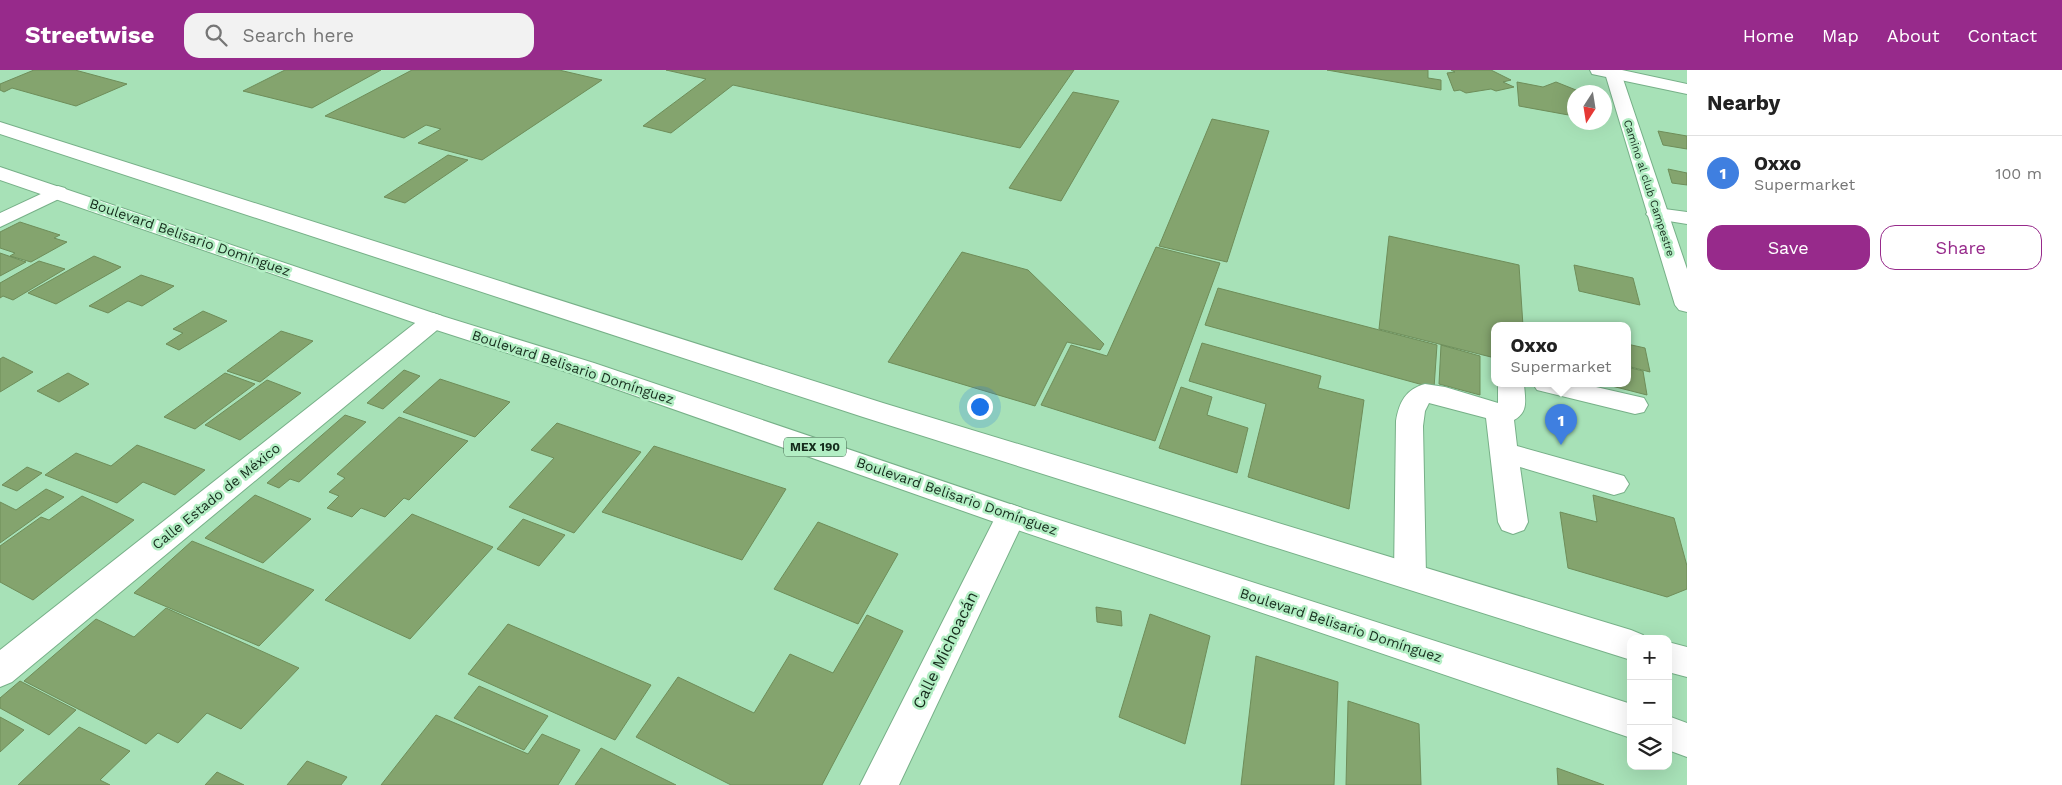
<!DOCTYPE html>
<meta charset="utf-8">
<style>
:root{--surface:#fff;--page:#f2f2f2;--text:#222;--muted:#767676;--line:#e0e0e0;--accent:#972a8b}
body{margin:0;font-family:"Work Sans",sans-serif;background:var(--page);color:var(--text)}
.controls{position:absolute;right:15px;bottom:15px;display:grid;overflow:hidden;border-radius:10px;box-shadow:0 5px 20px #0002}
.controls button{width:45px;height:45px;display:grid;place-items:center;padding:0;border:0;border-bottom:1px solid var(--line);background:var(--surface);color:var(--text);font:25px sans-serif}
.compass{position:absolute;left:1567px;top:15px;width:45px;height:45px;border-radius:50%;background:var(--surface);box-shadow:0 5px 20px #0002;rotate:192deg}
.you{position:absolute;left:979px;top:336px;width:18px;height:18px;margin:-12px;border:4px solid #fff;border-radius:50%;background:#1a73e8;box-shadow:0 0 0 8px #1a73e833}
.badge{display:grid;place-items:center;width:32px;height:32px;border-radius:50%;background:var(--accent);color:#fff;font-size:16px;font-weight:700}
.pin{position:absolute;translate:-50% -41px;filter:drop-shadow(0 1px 2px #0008)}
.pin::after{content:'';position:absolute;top:26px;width:18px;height:15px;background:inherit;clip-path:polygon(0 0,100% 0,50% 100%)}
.popup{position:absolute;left:1491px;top:252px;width:140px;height:65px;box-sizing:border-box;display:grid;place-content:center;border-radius:10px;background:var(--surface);filter:drop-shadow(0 1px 4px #0005);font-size:16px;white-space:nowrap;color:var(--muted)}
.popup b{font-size:19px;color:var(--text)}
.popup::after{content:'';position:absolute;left:50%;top:100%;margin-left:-10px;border:10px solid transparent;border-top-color:var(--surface)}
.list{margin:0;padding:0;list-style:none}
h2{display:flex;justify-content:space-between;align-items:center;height:65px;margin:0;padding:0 20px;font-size:21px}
h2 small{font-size:16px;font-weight:400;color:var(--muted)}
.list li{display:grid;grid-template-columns:32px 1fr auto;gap:15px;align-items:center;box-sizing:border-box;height:75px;padding:0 20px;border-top:1px solid var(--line)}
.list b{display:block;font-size:19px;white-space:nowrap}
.list p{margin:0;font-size:16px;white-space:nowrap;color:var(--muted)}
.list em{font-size:16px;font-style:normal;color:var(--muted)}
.actions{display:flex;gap:10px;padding:15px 20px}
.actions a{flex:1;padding:11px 0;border:1px solid var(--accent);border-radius:15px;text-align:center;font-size:18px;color:var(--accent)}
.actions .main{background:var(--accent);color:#fff}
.icon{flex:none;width:28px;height:28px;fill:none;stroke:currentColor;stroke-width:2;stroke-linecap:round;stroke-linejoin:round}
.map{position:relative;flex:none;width:1687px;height:715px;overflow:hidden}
header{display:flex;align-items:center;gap:30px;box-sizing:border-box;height:70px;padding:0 25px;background:var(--accent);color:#fff}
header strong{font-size:24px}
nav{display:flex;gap:28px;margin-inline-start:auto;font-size:18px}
.search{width:350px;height:45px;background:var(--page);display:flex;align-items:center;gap:12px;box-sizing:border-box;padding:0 18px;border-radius:15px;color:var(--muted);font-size:19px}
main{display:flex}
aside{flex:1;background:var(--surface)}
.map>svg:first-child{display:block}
</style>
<header>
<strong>Streetwise</strong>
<div class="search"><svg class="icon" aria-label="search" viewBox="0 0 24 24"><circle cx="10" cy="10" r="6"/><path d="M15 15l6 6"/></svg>Search here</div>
<nav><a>Home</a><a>Map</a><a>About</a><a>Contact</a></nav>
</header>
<main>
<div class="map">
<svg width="1687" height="715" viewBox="0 0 1687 715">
<rect width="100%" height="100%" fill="#a7e1b7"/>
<path fill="#84a46e" stroke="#6e8d59" d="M34 0H75L127 14 76 36 12 18 4 22 0 20V14Z
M285 0H381L312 38 243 21Z
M412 0H559L602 10 482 90 418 73 441 59 426 55 404 68 325 46Z
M666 0H1074L1020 78 733 15 671 63 643 56 706 9Z
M1327 0H1428V8L1441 10V20Z
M1451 0H1491L1511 10 1503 12 1514 17 1496 21 1491 19 1466 23 1460 20 1454 21 1447 3 1455 2Z
M1517 12 1543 17 1556 12 1581 22H1574V46L1519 36Z
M1073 22 1119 31 1061 131 1009 118Z
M1212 49 1269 61 1227 192 1159 176Z
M1658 61 1687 66V79L1663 75Z
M448 85 468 90 405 133 384 127Z
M1668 99 1687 103V115L1672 113Z
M20 152 60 165 54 168 67 172 31 192 10 186 15 183 0 178V162Z
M1389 166 1519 195 1523 256H1495V288L1379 259Z
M1156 177 1220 193 1155 371 1041 335 1071 275 1107 286Z
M962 182 1028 200 1104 274 1100 280 1067 272 1035 336 888 292Z
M0 183 26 192 0 206Z
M94 186 121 197 56 234 28 223Z
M39 191 65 199 13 230 3 226 0 228V213Z
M1574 195 1633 208 1640 235 1579 221Z
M141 205 174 216 142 236 128 231 108 243 89 236Z
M1218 218 1437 275 1434 318 1205 255Z
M203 241 227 251 179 280 166 274 183 263 173 259Z
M281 261 313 271 260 312 227 301Z
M1202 273 1321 306 1318 318 1364 330 1349 439 1248 407 1266 334 1189 311Z
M1627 274 1645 278 1650 302 1627 296Z
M1441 275 1480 286V325L1439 314Z
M3 287 33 302 0 322V289Z
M1627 297 1643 301 1647 325 1604 314H1627Z
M404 300 420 306 383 339 367 333Z
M68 303 89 314 59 332 37 321Z
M225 303 255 314 195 359 164 347Z
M440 309 510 332 475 367 403 342Z
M267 310 301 323 240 370 205 355Z
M1181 317 1212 327 1207 345 1248 358 1237 403 1159 378Z
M345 345 366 352 299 412 290 409 279 418 267 413Z
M399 347 468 371 409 430 404 428 385 447 361 438 352 447 327 438 339 426 329 422 345 408 337 404Z
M557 353 641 382 574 463 509 437 554 388 531 380Z
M137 375 205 400 175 425 143 412 117 433 45 405 76 383 111 396Z
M654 376 786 419 742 490 602 442Z
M27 397 42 403 17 421 2 415Z
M46 419 64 427 0 473V432L16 440Z
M255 425 311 449 263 493 205 468Z
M1593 425 1674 448 1687 496V519L1667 527 1568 498 1560 442 1597 452Z
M82 426 134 450 33 530 0 512V476L41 447 49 450Z
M412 444 493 477 410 569 325 530Z
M523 449 565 465 539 496 497 479Z
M818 452 898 484 858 554 774 519Z
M192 471 314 520 259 576 134 523Z
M1096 537 1121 541 1122 556 1097 552Z
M166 538 299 598 241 659 207 643 178 673 158 663 146 674 24 611 96 549 134 567Z
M1150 544 1210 566 1185 674 1119 647Z
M867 545 903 561 822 715H731L636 667 678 607 754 643 790 584 833 603Z
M508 554 651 615 615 670 468 604Z
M1256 586 1338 612 1334 715H1241Z
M20 611 76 640 49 665 0 638V628Z
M479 616 548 646 524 680 454 648Z
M1348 631 1419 654 1421 715H1346Z
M436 645 528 684 542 664 580 680 558 715H381Z
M0 647 24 660 0 682Z
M79 657 130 681 100 710 110 715H18Z
M601 678 676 715H575Z
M307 691 347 707 341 715H287Z
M1557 698 1604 715H1558Z
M217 702 244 715H205Z"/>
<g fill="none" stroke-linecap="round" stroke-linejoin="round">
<defs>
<path id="minor" d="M1590 0H1622L1687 14V24L1592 4Z
M58 116 65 118 68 122 65 126 0 157V143Z
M1657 138 1687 142V154L1650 148 1646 144 1650 140Z
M433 243 442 246 445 251 442 256 12 612 0 617V580L424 246Z
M1425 314 1445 317 1498 333V314H1524C1525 329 1529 342 1514 350L1517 376 1624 406 1629 414 1624 422 1614 425 1520 397 1528 452 1524 460 1513 464 1502 460 1498 452 1486 348 1429 333 1425 341 1423 356 1426 506 1421 515 1410 519 1399 515 1394 506 1396 351C1399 332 1406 319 1425 314Z
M1533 314H1583L1644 328 1648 335 1644 342 1635 344 1537 320Z
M1011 434 1022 438 1026 446 899 715H860L1000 438Z"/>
<path id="major" d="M1604 0H1620L1687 199V242L1679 240 1675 235Z
M0 52 883 333 1631 560 1643 565 1645 569H1631V590L863 347 0 64Z
M0 97 442 246 594 293 1022 438 1631 634V668L1000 454 576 305 424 256 0 110Z
M1668 572 1687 577V607L1668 602Z
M1668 646 1687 653V687L1668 680Z"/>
</defs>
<use href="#minor" stroke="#77b088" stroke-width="2"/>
<use href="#major" stroke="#77b088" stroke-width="2"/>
<use href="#minor" fill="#fff" fill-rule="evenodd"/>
<use href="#major" fill="#fff" fill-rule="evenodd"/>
</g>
<g text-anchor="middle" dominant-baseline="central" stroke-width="5" stroke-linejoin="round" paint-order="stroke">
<g font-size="11" fill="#152c1c" stroke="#b3eec4">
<text transform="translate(1649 118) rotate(72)">Camino al club Campestre</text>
</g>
<rect fill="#b3eec4" stroke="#44664e" stroke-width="1" x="784" y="367.5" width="62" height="19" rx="4"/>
<g font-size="12" font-weight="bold" fill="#152c1c">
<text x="815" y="377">MEX 190</text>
</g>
<g font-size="14" fill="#152c1c" stroke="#b3eec4">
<text transform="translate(190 167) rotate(19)">Boulevard Belisario Domínguez</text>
<text transform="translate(573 297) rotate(18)">Boulevard Belisario Domínguez</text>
<text transform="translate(216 426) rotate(-39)">Calle Estado de México</text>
<text transform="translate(957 426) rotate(19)">Boulevard Belisario Domínguez</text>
<text transform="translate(1341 555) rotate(18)">Boulevard Belisario Domínguez</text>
</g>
<g font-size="16" fill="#152c1c" stroke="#b3eec4">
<text transform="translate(945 580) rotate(-64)">Calle Michoacán</text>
</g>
</g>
</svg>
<div class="controls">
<button>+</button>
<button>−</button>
<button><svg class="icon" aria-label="layers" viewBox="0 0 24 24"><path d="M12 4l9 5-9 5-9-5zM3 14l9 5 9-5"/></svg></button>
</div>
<svg class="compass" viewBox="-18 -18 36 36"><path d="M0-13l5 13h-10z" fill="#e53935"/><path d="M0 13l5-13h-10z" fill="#767676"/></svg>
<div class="you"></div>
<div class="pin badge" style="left:1561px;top:375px;background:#3f7fe0">1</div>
<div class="popup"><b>Oxxo</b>Supermarket</div>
</div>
<aside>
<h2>Nearby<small></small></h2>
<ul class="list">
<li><span class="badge" style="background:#3f7fe0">1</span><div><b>Oxxo</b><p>Supermarket</p></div><em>100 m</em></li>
</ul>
<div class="actions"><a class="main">Save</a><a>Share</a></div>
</aside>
</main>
